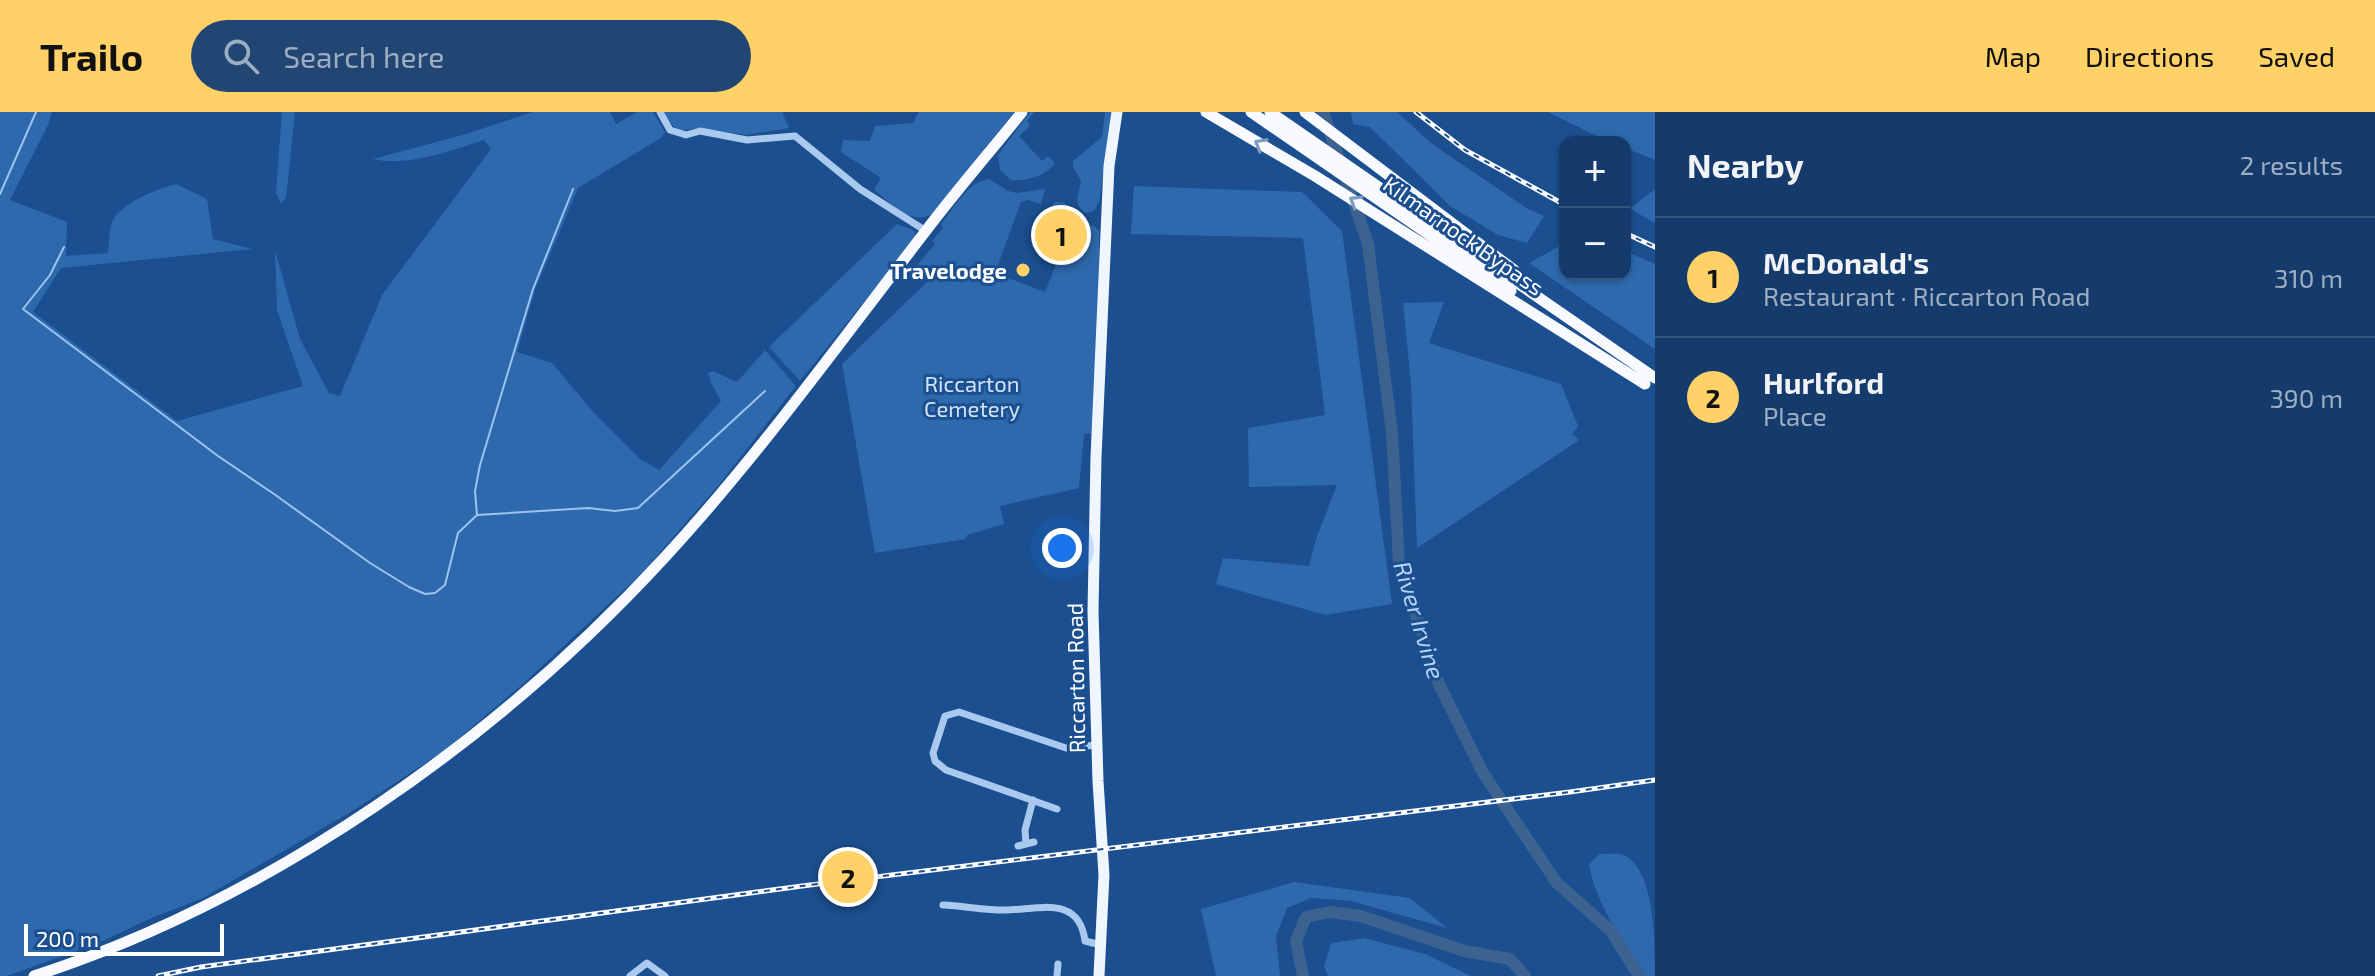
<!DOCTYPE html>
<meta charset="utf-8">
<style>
:root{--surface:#143b6b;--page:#214673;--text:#f1f3f6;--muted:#9dadc1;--line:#33557e;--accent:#ffd166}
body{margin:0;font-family:"Exo 2",sans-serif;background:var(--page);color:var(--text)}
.controls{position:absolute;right:24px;top:24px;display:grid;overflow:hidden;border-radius:16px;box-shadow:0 2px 6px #0004}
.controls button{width:72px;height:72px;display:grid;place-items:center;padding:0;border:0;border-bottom:2px solid var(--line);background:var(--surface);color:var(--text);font:40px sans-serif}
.scale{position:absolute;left:24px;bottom:20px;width:200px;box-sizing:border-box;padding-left:8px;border:4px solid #fff;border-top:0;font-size:22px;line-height:28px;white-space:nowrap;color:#fff;-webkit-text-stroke:6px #1b4f8f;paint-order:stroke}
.you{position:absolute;left:1062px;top:436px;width:28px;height:28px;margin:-20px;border:6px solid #fff;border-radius:50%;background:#1a73e8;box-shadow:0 0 0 12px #1a73e833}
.badge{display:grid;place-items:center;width:52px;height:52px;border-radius:50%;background:var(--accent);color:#111;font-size:26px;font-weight:700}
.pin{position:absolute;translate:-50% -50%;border:4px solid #fff;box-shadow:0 2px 8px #0006}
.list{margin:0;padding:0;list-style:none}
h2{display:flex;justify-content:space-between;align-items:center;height:104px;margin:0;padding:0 32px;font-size:34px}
h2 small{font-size:26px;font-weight:400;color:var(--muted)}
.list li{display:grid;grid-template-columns:52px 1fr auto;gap:24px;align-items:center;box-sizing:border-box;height:120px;padding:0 32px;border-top:2px solid var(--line)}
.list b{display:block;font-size:30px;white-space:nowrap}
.list p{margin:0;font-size:26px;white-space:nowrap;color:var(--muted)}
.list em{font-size:26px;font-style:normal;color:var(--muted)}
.icon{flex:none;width:44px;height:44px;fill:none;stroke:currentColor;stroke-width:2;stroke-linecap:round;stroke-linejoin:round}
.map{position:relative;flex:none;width:1655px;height:864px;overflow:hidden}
header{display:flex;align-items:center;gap:48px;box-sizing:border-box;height:112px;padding:0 40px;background:var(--accent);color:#111}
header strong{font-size:38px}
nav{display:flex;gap:44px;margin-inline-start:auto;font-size:28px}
.search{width:560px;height:72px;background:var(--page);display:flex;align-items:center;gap:20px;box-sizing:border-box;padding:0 28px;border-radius:44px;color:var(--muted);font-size:30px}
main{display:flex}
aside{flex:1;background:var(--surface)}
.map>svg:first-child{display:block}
</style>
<header>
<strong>Trailo</strong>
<div class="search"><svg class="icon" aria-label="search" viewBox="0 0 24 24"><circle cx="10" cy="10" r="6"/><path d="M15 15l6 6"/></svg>Search here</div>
<nav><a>Map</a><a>Directions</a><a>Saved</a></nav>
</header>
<main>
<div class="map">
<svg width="1655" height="864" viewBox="0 0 1655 864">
<rect width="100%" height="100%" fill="#1b4f8f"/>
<path fill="#2e69ad" d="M0 0H52L48 13 10 88 67 110 66 144 108 141C109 132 109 119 112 110 119 92 159 76 176 72L207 87 213 127 252 137 61 156 33 200 177 309 303 274 277 198 275 138 300 227 329 281 340 284 382 183 491 37 484 28C449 39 411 55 373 47L466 22 533 0H610L616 12 637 0H653L665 20 661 26 578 76 535 178 517 240 552 251 594 301 640 347 659 358 721 289 711 271 708 261 713 259 737 270 765 238 796 274 718 374 641 462 523 572 441 641 354 698 203 786 154 805 96 832 7 864H0Z
M282 0H295L286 86 281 91 276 81Z
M663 0H782L789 16 746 23 697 16 680 19 672 13Z
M919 0H1014L932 102C911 114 891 91 874 78L881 66 841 40 843 28 870 29 875 14 913 11Z
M1030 0H1034L1027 9 1030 14 1019 24 1042 49 1048 44 1055 51C1046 64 1025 70 1011 68L1000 58 998 43Z
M1105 0H1112L1099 90 1094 99 1085 101C1072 91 1079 82 1081 69L1073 55V49L1102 25Z
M1351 0H1397L1432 32 1528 97 1544 104 1527 131 1498 123 1450 94 1370 15 1353 12Z
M1548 0H1655V48L1625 36V30H1609Z
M989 67 1008 79 1017 81 1045 77 1041 92 1028 88 1021 90 995 161 1045 180 1061 140 1075 144 1080 138 1085 124C1080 108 1068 102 1053 99L1051 94 1055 90H1064L1078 109 1094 114 1099 119V180L1093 321 1084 322 1079 376 1000 394 1004 412 967 423 966 427 875 441 842 252 928 169 914 157 935 132 932 129 943 116 941 112C954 96 967 70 989 67Z
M1134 74 1302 80 1342 119 1392 492 1325 503 1216 472 1223 446 1309 454 1316 427 1337 373 1249 375 1248 316 1325 303 1303 126 1131 122Z
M1655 77V111L1630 97Z
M897 112 913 118 916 123 913 129 800 269 769 235Z
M1565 131V162H1625V139L1655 152V237L1529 151Z
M1444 190 1429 231 1561 272 1578 314 1572 322 1579 328 1417 436 1411 272 1403 191Z
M1599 742C1606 742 1617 741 1624 743 1655 758 1655 829 1655 864H1645C1624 830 1595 792 1589 752Z
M1294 770 1410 786 1447 816 1351 789 1311 786 1287 796 1276 824 1280 864H1216L1201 797Z
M1364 826 1425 842 1471 864H1328L1324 854 1331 831Z"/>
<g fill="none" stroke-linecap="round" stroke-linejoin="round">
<path stroke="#9cc4f0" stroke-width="2" d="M0 82 36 0
M64 135 50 163 23 197 218 344 274 382 370 451 409 475 425 482 435 481 445 473 458 421 477 403 475 379 480 353 533 177 573 77
M477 403 588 396 615 399 638 396 765 279"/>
<path stroke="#3c6290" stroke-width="12" d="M1323 0 1368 132 1392 321 1399 451 1439 572 1483 661 1557 771 1611 819 1639 864
M1303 864 1296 829 1306 805 1330 800 1361 804 1464 839 1510 847 1525 864"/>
<path stroke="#a9c9ee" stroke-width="7" d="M660 0 670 18 686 23 700 19 747 28 795 24 860 77 926 119
M1057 697 946 658 935 649 933 641 945 604 959 600 1066 636 1097 633
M1026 732 1025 718 1033 688
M1018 734 1034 730
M943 793C964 794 984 798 1005 798 1037 798 1079 782 1085 829L1101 833
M630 864 647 851 665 864
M1057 864 1058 852"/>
<path stroke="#f0f6ff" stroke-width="11" d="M1099 864 1104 763 1098 669 1093 499 1096 345 1109 54 1117 0"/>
<path stroke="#f8faff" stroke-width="11" d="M1206 0 1315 64 1645 272
M1251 0 1511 179
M1270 0 1655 266
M1305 0 1514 158
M34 864C270 788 498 627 665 445 759 343 840 230 925 120 956 79 990 40 1022 0"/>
<defs>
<path id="rail" d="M1416 0 1465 38 1565 93
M1625 121 1655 135
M158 864 201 855 802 774 1570 680 1655 668"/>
</defs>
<use href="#rail" stroke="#fff" stroke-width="5"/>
<use href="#rail" stroke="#1b4f8f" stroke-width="2" stroke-dasharray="6" stroke-linecap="butt"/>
</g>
<defs><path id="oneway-chevron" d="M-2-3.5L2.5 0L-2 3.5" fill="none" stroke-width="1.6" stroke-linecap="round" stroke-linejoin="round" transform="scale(2)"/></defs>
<g stroke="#7e9cc1">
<use href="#oneway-chevron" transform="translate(1260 32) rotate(-150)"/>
<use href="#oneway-chevron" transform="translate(1355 89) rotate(-148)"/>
</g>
<circle fill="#ffd166" stroke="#1b4f8f" stroke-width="3" cx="1023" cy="158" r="8"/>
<g text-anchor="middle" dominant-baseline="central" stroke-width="6" stroke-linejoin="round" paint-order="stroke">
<g font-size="22" fill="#fff" stroke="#1b4f8f">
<text transform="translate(1464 123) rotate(35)">Kilmarnock Bypass</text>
<text transform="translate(1075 566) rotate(-91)">Riccarton Road</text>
</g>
<g font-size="22" font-weight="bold" fill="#fff" stroke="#1b4f8f" text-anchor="end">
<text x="1007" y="158">Travelodge</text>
</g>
<g font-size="22" fill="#cfe3fa" stroke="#1b4f8f">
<text x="972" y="271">Riccarton<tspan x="972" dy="25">Cemetery</tspan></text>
</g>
<g font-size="24" font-style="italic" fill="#b5d3f5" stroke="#1b4f8f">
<text transform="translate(1420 508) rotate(73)">River Irvine</text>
</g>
</g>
</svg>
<div class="controls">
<button>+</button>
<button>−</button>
</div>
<div class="scale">200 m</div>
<div class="you"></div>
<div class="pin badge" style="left:1061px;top:123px">1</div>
<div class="pin badge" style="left:848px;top:765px">2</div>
</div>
<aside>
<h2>Nearby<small>2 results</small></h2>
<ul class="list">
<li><span class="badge">1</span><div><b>McDonald's</b><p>Restaurant · Riccarton Road</p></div><em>310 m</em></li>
<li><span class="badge">2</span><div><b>Hurlford</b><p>Place</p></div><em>390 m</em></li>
</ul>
</aside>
</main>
